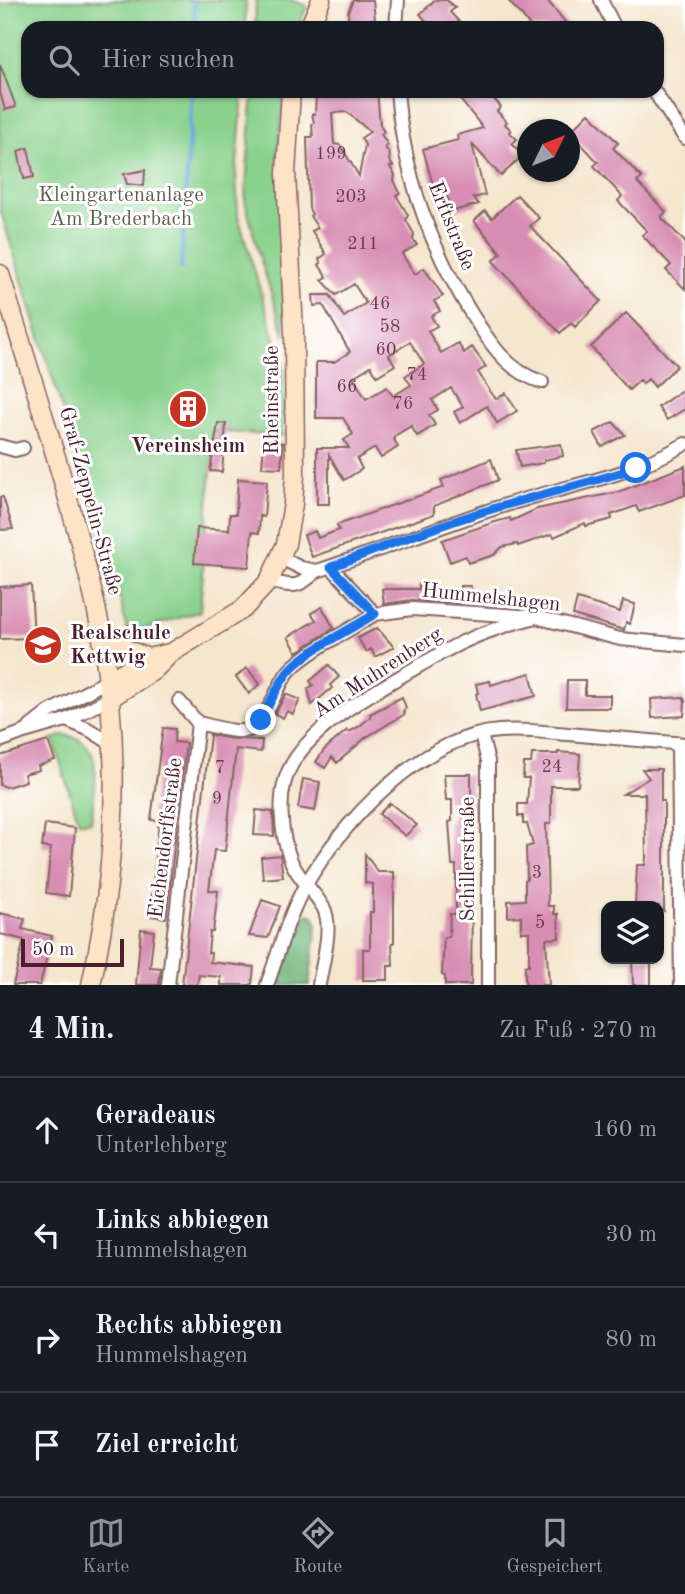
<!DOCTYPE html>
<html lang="de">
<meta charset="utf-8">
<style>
:root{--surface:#171b24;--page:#242831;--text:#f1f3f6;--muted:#9ea1a6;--line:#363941;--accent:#8c9099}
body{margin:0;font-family:"Old Standard TT",serif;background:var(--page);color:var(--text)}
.controls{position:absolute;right:21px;bottom:21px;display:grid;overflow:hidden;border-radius:14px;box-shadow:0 2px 5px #0004}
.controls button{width:63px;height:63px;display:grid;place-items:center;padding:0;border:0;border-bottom:2px solid var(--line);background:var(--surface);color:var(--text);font:35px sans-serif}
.compass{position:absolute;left:517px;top:119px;width:63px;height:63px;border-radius:50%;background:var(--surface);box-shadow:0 2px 5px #0004;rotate:47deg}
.scale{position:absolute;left:21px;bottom:18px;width:103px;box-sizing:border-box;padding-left:7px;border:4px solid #4a1f2b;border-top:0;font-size:19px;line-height:24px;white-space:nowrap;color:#4a1f2b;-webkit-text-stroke:5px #fff;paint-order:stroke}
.stop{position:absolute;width:21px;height:21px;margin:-16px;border:5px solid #1a73e8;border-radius:50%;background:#fff}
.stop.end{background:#1a73e8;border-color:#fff;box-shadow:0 2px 7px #0008}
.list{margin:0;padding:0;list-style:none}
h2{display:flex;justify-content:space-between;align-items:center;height:91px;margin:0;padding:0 28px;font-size:30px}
h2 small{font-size:23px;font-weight:400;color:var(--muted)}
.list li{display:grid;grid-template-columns:46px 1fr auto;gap:21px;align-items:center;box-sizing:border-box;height:105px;padding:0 28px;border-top:2px solid var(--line)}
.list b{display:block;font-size:26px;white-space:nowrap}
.list p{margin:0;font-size:23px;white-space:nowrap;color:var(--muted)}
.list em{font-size:23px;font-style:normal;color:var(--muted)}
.icon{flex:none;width:38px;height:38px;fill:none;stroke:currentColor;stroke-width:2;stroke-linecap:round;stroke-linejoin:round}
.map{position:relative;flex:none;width:685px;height:985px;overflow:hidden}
.search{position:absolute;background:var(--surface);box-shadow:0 2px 5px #0004;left:21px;right:21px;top:21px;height:77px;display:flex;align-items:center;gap:18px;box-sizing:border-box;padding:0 24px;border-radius:21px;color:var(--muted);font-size:26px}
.sheet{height:511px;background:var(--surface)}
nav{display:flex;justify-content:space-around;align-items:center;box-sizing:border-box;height:98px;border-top:2px solid var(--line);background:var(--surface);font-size:19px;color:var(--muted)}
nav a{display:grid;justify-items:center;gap:4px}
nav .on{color:var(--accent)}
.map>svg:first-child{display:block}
</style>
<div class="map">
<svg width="685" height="985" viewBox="0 0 685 985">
<rect width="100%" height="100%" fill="#fff"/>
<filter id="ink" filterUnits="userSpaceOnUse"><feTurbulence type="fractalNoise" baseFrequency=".0143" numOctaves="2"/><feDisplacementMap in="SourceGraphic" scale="14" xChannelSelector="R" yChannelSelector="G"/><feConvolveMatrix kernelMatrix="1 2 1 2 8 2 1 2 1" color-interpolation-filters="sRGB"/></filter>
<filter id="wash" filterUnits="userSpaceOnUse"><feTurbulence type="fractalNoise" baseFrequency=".00686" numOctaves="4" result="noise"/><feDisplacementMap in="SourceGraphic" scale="28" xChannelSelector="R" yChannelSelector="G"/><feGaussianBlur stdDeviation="1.57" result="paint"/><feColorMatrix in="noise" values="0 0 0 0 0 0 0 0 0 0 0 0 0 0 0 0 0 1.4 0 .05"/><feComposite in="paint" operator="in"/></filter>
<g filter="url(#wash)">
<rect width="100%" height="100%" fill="#f5e6ce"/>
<path fill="#89d18c" stroke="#6a785c" stroke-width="2" d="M16 0H246L245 28H28V91H243L236 176 238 216 284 369 283 436 214 431 200 611 128 634 116 582 0 209V5Z
M256 0H291L307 6 298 28H255Z
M253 91H285L278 148 285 337 258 251 245 200Z
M63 735C108 739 94 790 91 822H79L53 739Z"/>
<path fill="#6eb378" stroke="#5c6952" stroke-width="2" d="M308 914 314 916 317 925 309 985H278L303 921Z"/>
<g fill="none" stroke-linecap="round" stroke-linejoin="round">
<path stroke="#67a4d9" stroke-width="4.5" d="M194 0 195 28
M181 268 192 91"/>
</g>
<g id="blocks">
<path fill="#d88eb4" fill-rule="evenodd" d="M353 0H373L375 19H372L373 28H349L348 12Z
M435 0H447L455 8 450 12 465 28H432L420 14Z
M508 0H547L570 28H532Z
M0 64 16 107 5 110 0 92Z
M321 91H377L380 125 384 132 381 134 388 145 385 147 390 155 389 160 393 166 390 167 395 175 394 180 400 193 396 195 408 215 406 220 414 234 413 239 417 245 402 254 415 274 424 268 443 296 434 301 440 311 431 316 437 326 428 331 441 353 458 343 464 353 472 347 486 367 478 372 490 391 496 399 506 393 517 411 497 423 487 406 460 423 454 412 463 407 451 388 432 400 438 410 429 415 435 425 417 436 411 426 393 437 398 447 381 458 375 448 357 459 362 469 344 480 329 455V504H317V448H349L344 440 353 434 343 418H316V362H334L350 352 323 305 314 306 313 295H330L344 317 366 303 354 284 336 295 322 280 327 277 319 265 321 263 319 259 326 254 312 231 318 228 310 216 312 214 309 209 307 137H313L312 125 314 122 312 114H315L316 94 321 93ZM347 112 370 132 361 138 365 145 359 176 340 145 334 144 332 113ZM410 342 424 364 405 376 411 385 393 396 387 387 366 399 353 377 371 366 377 376 395 365 389 355Z
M467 91H490L495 97 494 99 501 107 497 111 507 122 505 124 511 130 509 132 517 139 512 144 523 155 501 176 472 144 485 195 473 198 479 204 453 211 447 197 437 200 423 149 458 140 457 135 483 128 459 98Z
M589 113 618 143 613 148 642 178 637 182 666 212 661 217 685 242V289L666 270 671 265 642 235 647 231 618 201 622 196 594 166 598 162 570 132Z
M28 148 34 177 24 179 18 151Z
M145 170 144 186 127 184 124 174Z
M517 195 539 218 530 226 601 301 575 327 571 323 560 333 493 261 501 253 474 221 485 211 492 218Z
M626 313 677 366 655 387 648 379 643 384 640 380 629 390 591 347Z
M685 388V409L667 420 658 407Z
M179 393 200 394 198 425 177 423Z
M613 422 625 435 602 447 594 432Z
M218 423 226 424 222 472 210 471Z
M264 442 283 443 281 468 262 467Z
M561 444 563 456 544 460V463L520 467 516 450Z
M491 459 498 480 434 506V514L312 557 304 535 315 531 318 538 339 530 337 525 444 487 441 480Z
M685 466V495L639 512 636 506 611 515 612 519 586 526 585 523 554 537 552 534 518 546 517 544 502 547 494 555 468 563 466 556 450 562 442 540 495 522 510 518 511 521 537 509 618 492Z
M238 479 267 481 264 517 260 516 259 533 252 532 249 567 194 563 197 528 229 530 230 514H236Z
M0 497H3L13 529 0 530Z
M419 584H431V587L438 589 460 590V586H471V598H461L460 603 412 600 384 604 382 589H419Z
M31 585 34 638 0 639V587Z
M577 599 620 612 623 601 635 604 630 624 626 622 624 630 573 615Z
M322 607 334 628 297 652 288 637 316 620 311 613Z
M377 628 394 647 375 657 371 649 366 652 358 638Z
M329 665 339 677 330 685 332 688 312 705 308 689 313 685 310 681Z
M247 668 260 684 249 694 236 677Z
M530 673 536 696 480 711 476 694 478 693 476 684 490 681 491 685Z
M567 680H585V695H610V708H566Z
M286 694 300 700 293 714 287 711 283 718 275 714Z
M402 697 406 708 403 711 405 714 365 738 337 763 332 757 325 768 316 762 324 750 347 730 349 732 360 726 371 716 370 714Z
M683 697 685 701 684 716 652 718 651 699Z
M163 728 175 729 174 742 186 743 166 918 150 916 159 821 151 820 152 812Z
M210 735 232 739 262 740 261 752 236 749 225 851 214 850 209 890 218 891 213 932H210L208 953H211L210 962 254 967 252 984 250 985H221V977L199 975 197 985H182Z
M48 741 55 760 38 766 39 770 24 774 26 781 7 787 0 785V756Z
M558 752 580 754 578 786H551V823L546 824 548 906H554V914H558L559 938 546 939 549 985H525V966L529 965V932H521V916L508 917V901L525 900V880L527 879 526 847 533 845 527 824H523V816H518V804H527L529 778H523L524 763H531L532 754H558Z
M642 769H661V801H664V911L659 910V906L635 905 637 865H645L646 858 645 794H623L649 778Z
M444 774H471V800H475V810H473L471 985H445V976L442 975 444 937H449L450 914H456V865H452L449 822 452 821V800H446Z
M303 779 320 782 315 811 298 808Z
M390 803 417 825 405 836 379 814Z
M256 810 273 812 274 836 254 835Z
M45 824 75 828 69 896 46 893 51 848 42 847Z
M365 854 378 872H394V943H392L393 966H388V980H363V949H370V912H373V884L365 883Z
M280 855 283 877 263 879 261 857Z
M262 900 280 906 268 938 249 936Z
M0 913 25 919 22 929 52 936 40 985H13L24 940 0 934Z
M141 929 154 931 150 967 161 968 159 985H136Z
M632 959H651V985H633Z"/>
</g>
</g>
<g filter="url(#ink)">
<use href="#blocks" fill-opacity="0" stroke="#866564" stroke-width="2"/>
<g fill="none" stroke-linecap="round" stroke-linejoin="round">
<defs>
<path id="street" d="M601 0 615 28
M396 28 398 0
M397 91C403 171 429 245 471 313 489 342 508 372 542 382
M654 91 685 138
M0 446 15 450 23 448
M281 558 301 568 317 571
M331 567 375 614 412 609 536 617 620 639 685 645
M269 581C293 587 298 589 317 571 382 550 444 524 509 504 568 485 630 477 685 444
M66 720 88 729 112 744
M198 723C213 726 238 735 252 729 267 722 277 684 290 670 309 650 350 630 375 614
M30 727 49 712 107 681
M481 735 488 761V985
M0 741 24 732 66 720 109 699
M678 743 681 985
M168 985 198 723 179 701
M267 985C279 952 288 916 305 886 342 822 421 737 499 731 522 729 545 732 568 734 607 737 646 741 685 744
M319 985C322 964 334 925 323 907 314 891 299 879 292 863 280 835 276 791 292 764 319 717 398 679 445 651 474 635 504 625 536 617"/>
<path id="secondary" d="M309 28 321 0
M0 274C22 345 44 416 65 488 78 535 92 583 101 632 121 750 117 868 91 985
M101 633 126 649 148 658
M107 681 148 658 170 653
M109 699 153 671 171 653 243 609 269 581 286 544 293 504 295 474 294 332 286 173 291 91"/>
</defs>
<use href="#street" stroke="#866564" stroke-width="16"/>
<use href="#secondary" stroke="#866564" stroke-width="21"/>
<use href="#street" stroke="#fff" stroke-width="12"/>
<use href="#secondary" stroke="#fee4c6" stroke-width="18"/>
</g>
</g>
<g fill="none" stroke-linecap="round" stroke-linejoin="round" filter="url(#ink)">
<path stroke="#1a73e8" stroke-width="9" d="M261 720C269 704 277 687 288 672 306 651 351 629 375 614L331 567C391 544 451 520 513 503 554 491 596 481 636 468"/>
</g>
<defs>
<symbol id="building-disc" viewBox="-11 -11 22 22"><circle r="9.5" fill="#c8321e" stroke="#fff"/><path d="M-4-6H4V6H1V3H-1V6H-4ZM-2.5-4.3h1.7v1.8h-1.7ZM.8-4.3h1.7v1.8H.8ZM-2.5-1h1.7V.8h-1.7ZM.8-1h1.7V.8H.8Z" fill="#fff"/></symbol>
<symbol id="school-disc" viewBox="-11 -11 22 22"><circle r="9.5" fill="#c8321e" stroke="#fff"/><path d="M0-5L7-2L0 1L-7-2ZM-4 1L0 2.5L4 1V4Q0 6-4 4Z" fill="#fff"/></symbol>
</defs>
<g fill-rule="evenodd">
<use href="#building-disc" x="166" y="387" width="44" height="44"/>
<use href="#school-disc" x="21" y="623" width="44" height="44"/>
</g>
<g text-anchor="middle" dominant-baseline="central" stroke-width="6" stroke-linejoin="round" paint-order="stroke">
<g font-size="18" fill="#6e3b4d">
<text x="331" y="154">199</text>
<text x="351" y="197">203</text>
<text x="363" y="244">211</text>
<text x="380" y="304">46</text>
<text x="390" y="327">58</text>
<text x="386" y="350">60</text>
<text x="417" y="375">74</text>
<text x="347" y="387">66</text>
<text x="403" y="404">76</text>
<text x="552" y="767">24</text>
<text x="220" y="768">7</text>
<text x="217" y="799">9</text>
<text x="537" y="873">3</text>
<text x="540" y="923">5</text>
</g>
<g font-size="21" fill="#605d4d" stroke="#fff">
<text x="121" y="195">Kleingartenanlage<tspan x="121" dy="24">Am Brederbach</tspan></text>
</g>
<g font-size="21" fill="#4a1f2b" stroke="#fff">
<text transform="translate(451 226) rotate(68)">Erftstraße</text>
<text transform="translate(272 400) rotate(-90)">Rheinstraße</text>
<text transform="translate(90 501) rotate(75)">Graf-Zeppelin-Straße</text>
<text transform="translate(491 598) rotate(6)">Hummelshagen</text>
<text transform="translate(378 673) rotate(-33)">Am Muhrenberg</text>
<text transform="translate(166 838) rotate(-83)">Eichendorffstraße</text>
<text transform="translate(468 859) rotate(-90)">Schillerstraße</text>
</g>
<g font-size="21" font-weight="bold" fill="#4a1f2b" stroke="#fff">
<text x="188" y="446">Vereinsheim</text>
<text x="70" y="633" text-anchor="start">Realschule<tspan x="70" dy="24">Kettwig</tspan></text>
</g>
</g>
</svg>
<div class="controls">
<button><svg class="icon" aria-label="layers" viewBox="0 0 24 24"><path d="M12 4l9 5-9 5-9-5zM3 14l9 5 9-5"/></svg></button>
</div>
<svg class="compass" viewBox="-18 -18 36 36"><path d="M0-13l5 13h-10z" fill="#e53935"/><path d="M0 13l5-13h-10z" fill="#9ea1a6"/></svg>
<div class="scale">50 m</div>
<div class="stop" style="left:636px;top:468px"></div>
<div class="stop end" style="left:261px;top:720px"></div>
<div class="search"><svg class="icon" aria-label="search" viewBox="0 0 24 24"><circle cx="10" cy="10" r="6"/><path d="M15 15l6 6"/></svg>Hier suchen</div>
</div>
<section class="sheet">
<h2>4 Min.<small>Zu Fuß · 270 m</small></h2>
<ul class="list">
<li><svg class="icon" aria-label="ahead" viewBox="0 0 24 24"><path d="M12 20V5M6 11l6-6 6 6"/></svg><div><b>Geradeaus</b><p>Unterlehberg</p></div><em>160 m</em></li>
<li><svg class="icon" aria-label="left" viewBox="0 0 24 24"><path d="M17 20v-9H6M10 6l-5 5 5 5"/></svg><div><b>Links abbiegen</b><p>Hummelshagen</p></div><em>30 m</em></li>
<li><svg class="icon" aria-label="right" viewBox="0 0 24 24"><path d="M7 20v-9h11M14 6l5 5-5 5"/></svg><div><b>Rechts abbiegen</b><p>Hummelshagen</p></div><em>80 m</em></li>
<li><svg class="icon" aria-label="arrive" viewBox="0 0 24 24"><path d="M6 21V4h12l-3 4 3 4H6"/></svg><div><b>Ziel erreicht</b></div></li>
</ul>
</section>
<nav>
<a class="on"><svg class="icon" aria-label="map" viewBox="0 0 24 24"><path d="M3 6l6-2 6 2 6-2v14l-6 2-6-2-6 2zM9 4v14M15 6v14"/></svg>Karte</a>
<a><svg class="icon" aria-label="directions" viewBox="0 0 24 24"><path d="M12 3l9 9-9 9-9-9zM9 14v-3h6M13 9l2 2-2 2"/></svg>Route</a>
<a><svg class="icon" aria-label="saved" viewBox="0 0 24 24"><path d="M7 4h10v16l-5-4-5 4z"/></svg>Gespeichert</a>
</nav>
